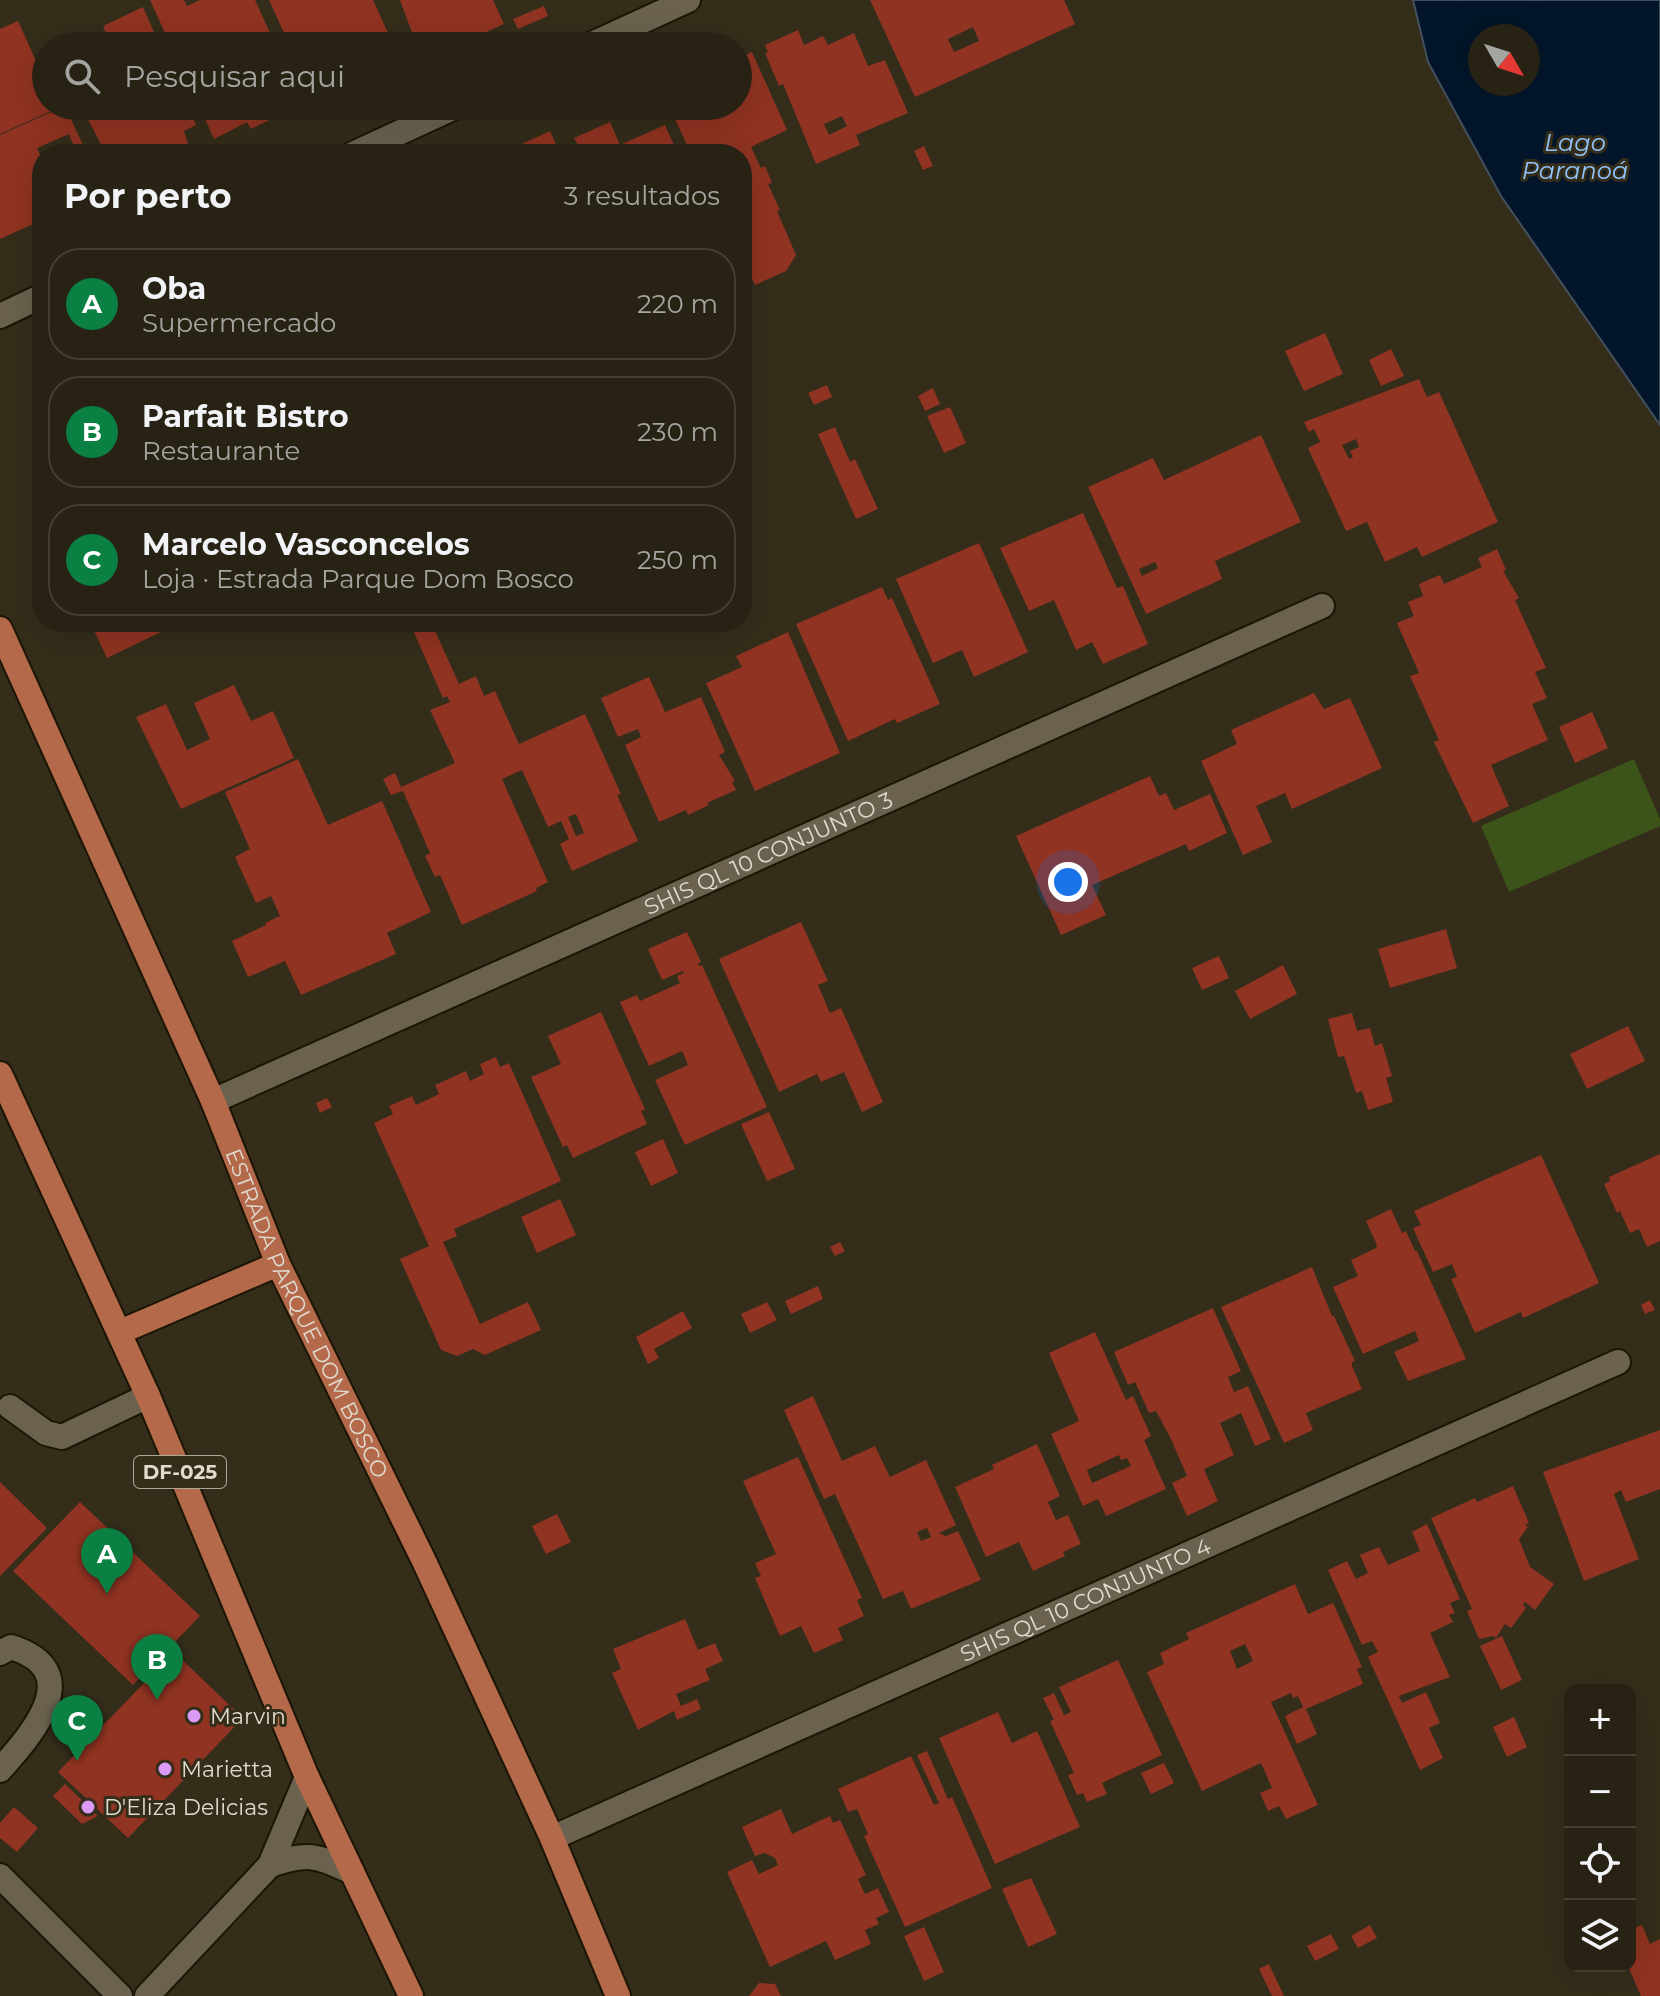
<!DOCTYPE html>
<html lang="pt">
<meta charset="utf-8">
<style>
:root{--surface:#272214;--page:#2f2a1d;--text:#f1f3f6;--muted:#a4a4a0;--line:#433f34;--accent:#0b8043}
body{margin:0;font-family:Montserrat,sans-serif;background:var(--page);color:var(--text)}
.controls{position:absolute;right:24px;bottom:24px;display:grid;overflow:hidden;border-radius:16px;box-shadow:0 8px 32px #0002}
.controls button{width:72px;height:72px;display:grid;place-items:center;padding:0;border:0;border-bottom:2px solid var(--line);background:var(--surface);color:var(--text);font:40px sans-serif}
.compass{position:absolute;left:1468px;top:24px;width:72px;height:72px;border-radius:50%;background:var(--surface);box-shadow:0 8px 32px #0002;rotate:129deg}
.you{position:absolute;left:1068px;top:882px;width:28px;height:28px;margin:-20px;border:6px solid #fff;border-radius:50%;background:#1a73e8;box-shadow:0 0 0 12px #1a73e833}
.badge{display:grid;place-items:center;width:52px;height:52px;border-radius:50%;background:var(--accent);color:#fff;font-size:26px;font-weight:700}
.pin{position:absolute;translate:-50% -66px;filter:drop-shadow(0 2px 4px #0008)}
.pin::after{content:'';position:absolute;top:42px;width:28px;height:24px;background:inherit;clip-path:polygon(0 0,100% 0,50% 100%)}
.list{margin:0;padding:0;list-style:none}
h2{display:flex;justify-content:space-between;align-items:center;height:104px;margin:0;padding:0 32px;font-size:34px}
h2 small{font-size:26px;font-weight:400;color:var(--muted)}
.list li{display:grid;grid-template-columns:52px 1fr auto;gap:24px;align-items:center;box-sizing:border-box;height:112px;margin:0 16px 16px;padding:0 16px;border:2px solid var(--line);border-radius:32px}
.list b{display:block;font-size:30px;white-space:nowrap}
.list p{margin:0;font-size:26px;white-space:nowrap;color:var(--muted)}
.list em{font-size:26px;font-style:normal;color:var(--muted)}
.icon{flex:none;width:44px;height:44px;fill:none;stroke:currentColor;stroke-width:2;stroke-linecap:round;stroke-linejoin:round}
.map{position:relative;flex:none;width:1660px;height:1996px;overflow:hidden}
.search{position:absolute;background:var(--surface);box-shadow:0 8px 32px #0002;left:32px;top:32px;width:720px;height:88px;display:flex;align-items:center;gap:20px;box-sizing:border-box;padding:0 28px;border-radius:44px;color:var(--muted);font-size:30px}
.panel{position:absolute;background:var(--surface);box-shadow:0 8px 32px #0002;left:32px;top:144px;width:720px;height:488px;border-radius:32px}
.map>svg:first-child{display:block}
</style>
<div class="map">
<svg width="1660" height="1996" viewBox="0 0 1660 1996">
<rect width="100%" height="100%" fill="#342d1a"/>
<path fill="#3c5319" d="M1634 759 1660 819V826L1509 892 1481 826Z"/>
<path fill="#02152a" stroke="#44505c" stroke-width="2" fill-rule="evenodd" d="M1413 0H1660V425L1501 196 1428 62ZM1480 36H1528V84H1480Z"/>
<path fill="#903322" fill-rule="evenodd" d="M150 0H184L187 6 200 0H255L276 46H171Z
M269 0H373L394 46H290Z
M400 0H493L504 24 455 46H417Z
M870 0H1064L1075 24 915 97ZM973 27 979 41 954 52 948 39Z
M544 6 548 16 518 29 513 19Z
M143 7 160 46H112L103 26Z
M18 21 46 83V106L58 108 0 134V29Z
M798 30 804 45 823 36 828 45 854 33 868 66 885 60 908 113 856 135 860 145 816 164 783 84 779 86 765 53 768 52 765 45ZM842 116 847 126 829 135 824 124Z
M752 52 787 130 751 147 761 168 765 166 772 183 768 184 780 210 777 211 796 255 786 271 755 285 742 256V154H691L669 106H738V59Z
M65 106 87 154H59L74 147 69 134 37 148 42 159V220L0 239V135Z
M81 106H188L196 125 184 131 190 150 181 154H106Z
M203 106H285L288 111 251 129 247 122 214 139 202 112 206 111Z
M610 122 620 145 665 125 678 154H584L574 138Z
M550 131 560 154H513L511 149Z
M924 146 933 166 923 170 914 151Z
M1325 333 1343 374 1304 391 1285 351Z
M1391 349 1404 376 1381 386 1369 360Z
M1419 379 1427 397 1439 392 1498 522 1422 557 1417 547 1385 562 1367 522 1346 531 1308 448 1320 442 1314 429 1309 432 1304 422ZM1356 439 1359 447 1350 451 1353 457 1349 459 1342 445Z
M827 385 832 397 814 405 808 393Z
M933 388 940 404 925 411 918 396Z
M950 407 966 443 944 453 927 416Z
M835 427 850 462 855 459 878 509 856 519 818 434Z
M1261 435 1301 522 1215 561 1222 579 1146 614 1088 487 1153 458 1164 480ZM1155 562 1158 568 1142 576 1139 569Z
M1083 513 1117 588 1123 586 1148 644 1103 664 1092 642 1076 650 1054 600 1029 611 1000 548Z
M979 543 1028 652 974 677 962 650 933 663 896 579Z
M1497 549 1506 570 1503 571 1519 598 1515 600 1546 668 1535 672 1547 698 1532 704 1548 740 1491 765 1509 806 1473 823 1434 742 1439 740 1410 676 1419 673 1397 623 1414 616 1408 602 1423 596 1419 584 1440 575 1444 584 1482 567 1478 558Z
M882 587 888 600 892 598 940 704 897 723 895 719 848 741 796 624Z
M90 622H159L163 631 107 658Z
M427 622H431L459 684 476 676 484 696 495 691 519 744 585 714 621 794 617 795 638 841 572 871 560 844 569 839 561 821 548 827 522 770 502 779 548 882 536 888 537 891 462 925 440 875 435 877 425 856 430 853 403 791 391 795 383 779 395 773 401 787 455 763 430 710 450 702 447 696 443 698 412 628ZM576 814 584 833 576 836 568 817Z
M788 632 840 753 755 791 706 683 742 667 736 656Z
M649 677 665 712 701 697 725 752 719 755 735 781 732 782 736 790 707 803 709 805 688 815 686 810 659 822 625 745 641 737 638 729 618 737 601 698Z
M234 685 251 721 273 711 294 758 181 809 136 717 166 704 187 750 210 739 194 703Z
M1314 693 1324 709 1350 698 1382 768 1292 809 1285 793 1256 806 1272 842 1243 855 1201 761 1237 744 1231 730Z
M1592 712 1608 748 1575 763 1559 727Z
M298 759 328 825 382 801 431 912 387 933 396 954 301 995 285 961 248 977 232 941 266 925 265 923 280 916 271 896 256 903 235 857 250 849 225 792Z
M1150 776 1159 796 1166 793 1174 810 1210 794 1227 833 1189 851 1186 844 1092 885 1106 915 1061 935 1016 836Z
M801 922 828 981 818 985 830 1013 841 1008 883 1102 862 1112 844 1072 821 1082 817 1074 779 1092 719 959Z
M1446 929 1457 968 1390 988 1378 949Z
M687 932 701 962 698 964 699 966 702 965 767 1107 685 1145 655 1080 688 1065 682 1051 649 1066 620 1002 637 995 640 1001 680 983 677 976 684 973 683 971 662 980 648 949Z
M1219 956 1229 978 1202 990 1192 968Z
M1283 965 1297 994 1250 1019 1235 991Z
M601 1012 644 1107 645 1110 641 1111 647 1124 573 1158 567 1145 563 1147 531 1077 561 1064 548 1036Z
M1352 1013 1357 1031 1370 1028 1375 1046 1382 1043 1392 1076 1386 1078 1393 1102 1368 1110 1362 1091 1356 1093 1344 1056 1338 1057 1328 1019Z
M1628 1026 1645 1061 1587 1089 1570 1054Z
M496 1057 500 1067 509 1063 561 1181 454 1229 457 1236 443 1242 480 1324 528 1302 541 1330 485 1355 473 1349 457 1356 441 1350 400 1259 429 1246 374 1123 393 1114 389 1106 412 1096 416 1105 439 1094 435 1085 466 1071 470 1081 484 1074 480 1064Z
M327 1098 332 1107 320 1113 316 1103Z
M769 1112 795 1169 767 1181 741 1124Z
M663 1139 678 1173 651 1186 635 1152Z
M1660 1154V1241L1647 1247 1639 1229 1630 1233 1620 1211 1617 1213 1604 1184 1610 1181 1609 1177Z
M1541 1155 1599 1283 1523 1318 1521 1312 1475 1333 1451 1279 1457 1277 1452 1264 1433 1272 1413 1228 1421 1225 1414 1211Z
M560 1199 576 1235 537 1253 521 1217Z
M1391 1209 1402 1233 1406 1231 1415 1251H1417L1466 1359 1408 1381 1394 1352 1419 1341 1415 1331 1363 1354 1333 1287 1358 1276 1351 1260 1376 1248 1377 1245 1366 1221Z
M840 1242 845 1251 835 1256 830 1247Z
M1312 1267 1332 1316H1334L1355 1361 1352 1362V1366L1362 1389 1306 1413 1313 1430 1284 1443 1221 1307Z
M818 1286 823 1299 791 1314 785 1301Z
M1650 1300 1655 1310 1645 1314 1641 1305Z
M767 1302 777 1320 750 1333 741 1314Z
M1213 1308 1241 1371 1228 1377 1234 1392 1248 1386 1271 1439 1255 1446 1241 1413 1220 1423 1234 1455 1204 1469 1218 1501 1187 1516 1172 1483 1187 1476 1171 1439 1156 1411 1149 1413 1135 1382 1128 1385 1114 1352Z
M683 1311 692 1328 654 1349 659 1358 648 1364 636 1337Z
M1095 1332 1126 1400 1133 1396 1151 1436 1144 1440 1166 1489 1106 1516 1098 1499 1083 1506 1051 1434 1079 1421 1049 1353ZM1119 1455 1121 1460 1127 1458 1131 1466 1092 1483 1087 1470Z
M813 1396 842 1461 875 1446 890 1477 926 1460 956 1525 939 1533 946 1536 958 1531 981 1580 911 1609 903 1591 883 1599 835 1494 824 1499 784 1410ZM927 1528 931 1537 921 1541 917 1532Z
M1660 1430V1489L1626 1502 1621 1490 1614 1494 1639 1559 1584 1581 1543 1472Z
M1037 1444 1060 1496 1048 1502 1056 1520 1068 1515 1081 1544 1063 1552 1065 1556 1033 1571 1019 1542 986 1557 955 1487 994 1469 992 1465Z
M798 1457 862 1598 857 1600 864 1616 838 1628 843 1640 814 1653 801 1626 780 1636 755 1578 761 1576 755 1563 776 1554 743 1481Z
M0 1482 47 1528 0 1576Z
M1513 1486 1529 1523 1525 1525 1528 1527 1519 1539 1530 1567 1554 1584 1535 1610 1525 1602 1523 1605 1526 1608 1511 1628 1505 1624 1496 1638 1493 1636 1479 1639 1467 1611 1472 1609 1431 1518 1475 1498 1477 1502Z
M80 1502 200 1616 133 1685 13 1571Z
M557 1514 571 1542 546 1554 532 1526Z
M1427 1524 1460 1599 1450 1603 1455 1613 1449 1615 1453 1622 1430 1633 1450 1677 1399 1696 1402 1703 1426 1692 1440 1723 1429 1728 1443 1758 1420 1770 1368 1657 1378 1652 1372 1641 1362 1645 1328 1570 1347 1561 1356 1579 1368 1573 1360 1555 1379 1547 1388 1565 1420 1551 1412 1532Z
M1295 1584 1308 1614 1333 1603 1362 1667 1357 1669 1363 1684 1306 1709 1317 1734 1297 1744 1285 1716 1303 1707 1298 1696 1293 1698 1291 1693 1271 1702 1318 1805 1286 1819 1279 1806 1268 1811 1260 1793 1272 1788 1261 1763 1202 1791 1147 1672 1164 1664 1160 1653 1189 1639 1186 1633ZM1245 1644 1253 1661 1237 1669 1230 1651Z
M685 1619 698 1650 715 1643 723 1661 705 1669 710 1680 676 1694 681 1706 697 1699 701 1709 677 1720 674 1711 638 1730 612 1673 621 1669 613 1649Z
M1502 1636 1522 1680 1501 1690 1480 1646Z
M174 1652 243 1718 128 1838 96 1808 93 1812 98 1816 82 1824 53 1796 65 1784 86 1804 88 1800 58 1772Z
M1118 1660 1162 1755 1102 1783 1107 1794 1087 1802 1083 1793 1077 1795 1068 1775 1074 1773 1050 1721 1054 1720 1043 1698 1054 1693 1064 1715 1071 1712 1059 1687Z
M998 1712 1012 1743 1037 1731 1080 1827 995 1864 939 1738Z
M1514 1717 1527 1747 1507 1757 1493 1727Z
M927 1751 948 1799 952 1797 992 1888 905 1927 864 1836 868 1834 857 1809 848 1812 838 1789 911 1756 934 1805 939 1803 917 1755Z
M1164 1763 1174 1783 1151 1794 1141 1773Z
M14 1807 38 1828 17 1852 0 1838V1823Z
M781 1809 792 1834 830 1816 833 1823 840 1820 866 1875 858 1879 865 1894 878 1888 889 1912 876 1918 879 1924 865 1930 871 1944 835 1960 826 1941 770 1967 727 1872 752 1860 759 1874 778 1865 775 1858 764 1853 755 1856 742 1827Z
M1031 1878 1057 1934 1028 1947 1002 1889Z
M1370 1925 1377 1938 1358 1948 1351 1936Z
M1642 1925 1650 1944 1660 1939V1996H1641L1628 1966 1630 1930Z
M924 1927 944 1972 924 1981 904 1936Z
M1331 1934 1339 1949 1315 1961 1307 1946Z
M1269 1964 1284 1996H1272L1259 1969Z
M759 1983 775 1984 781 1996H749Z"/>
<g fill="none" stroke-linecap="round" stroke-linejoin="round">
<defs>
<g id="minor">
<path d="M588 46 688 0"/>
<path d="M353 154 457 106"/>
<path d="M0 316 42 296"/>
<path id="s1" d="M213 1101 1322 606"/>
<path d="M10 1407 46 1433 62 1437 148 1396"/>
<path d="M0 1653 11 1647C88 1671 32 1734 0 1770"/>
<path id="s2" d="M552 1838 1618 1362"/>
<path d="M270 1865C309 1852 315 1855 352 1872"/>
<path d="M0 1876 120 1996"/>
<path d="M147 1996 270 1865 307 1777"/>
</g>
<g id="major">
<path id="s3" d="M0 629 213 1101 278 1264 424 1561 552 1838 618 1996"/>
<path d="M0 1074 148 1396 307 1777 411 1996"/>
<path d="M120 1332 278 1264"/>
</g>
</defs>
<use href="#minor" stroke="#1b1504" stroke-width="28"/>
<use href="#major" stroke="#1b1504" stroke-width="28"/>
<use href="#minor" stroke="#6a624e" stroke-width="24"/>
<use href="#major" stroke="#b3694a" stroke-width="24"/>
</g>
<g fill="#da9af6" stroke="#342d1a" stroke-width="3">
<circle cx="194" cy="1716" r="8"/>
<circle cx="165" cy="1769" r="8"/>
<circle cx="88" cy="1807" r="8"/>
</g>
<g text-anchor="middle" dominant-baseline="central" stroke-width="6" stroke-linejoin="round" paint-order="stroke">
<rect fill="#342d1a" stroke="#aca799" stroke-width="2" x="134" y="1456" width="92" height="32" rx="6"/>
<g font-size="20" font-weight="bold" fill="#dfdbcf">
<text x="180" y="1472">DF-025</text>
</g>
<g font-size="22" fill="#dfdbcf" stroke="#342d1a">
<text stroke="none"><textPath href="#s1" startOffset="608">SHIS QL 10 CONJUNTO 3</textPath></text>
<text stroke="none"><textPath href="#s3" startOffset="750">ESTRADA PARQUE DOM BOSCO</textPath></text>
<text stroke="none"><textPath href="#s2" startOffset="584">SHIS QL 10 CONJUNTO 4</textPath></text>
</g>
<g font-size="22" fill="#dfdbcf" stroke="#342d1a" text-anchor="start">
<text x="210" y="1716">Marvin</text>
<text x="181" y="1769">Marietta</text>
<text x="104" y="1807">D'Eliza Delicias</text>
</g>
<g font-size="24" font-style="italic" fill="#91c4fc" stroke="#342d1a">
<text x="1575" y="142">Lago<tspan x="1575" dy="28">Paranoá</tspan></text>
</g>
</g>
</svg>
<div class="controls">
<button>+</button>
<button>−</button>
<button><svg class="icon" aria-label="locate" viewBox="0 0 24 24"><circle cx="12" cy="12" r="6"/><path d="M12 2v4M12 18v4M2 12h4M18 12h4"/></svg></button>
<button><svg class="icon" aria-label="layers" viewBox="0 0 24 24"><path d="M12 4l9 5-9 5-9-5zM3 14l9 5 9-5"/></svg></button>
</div>
<svg class="compass" viewBox="-18 -18 36 36"><path d="M0-13l5 13h-10z" fill="#e53935"/><path d="M0 13l5-13h-10z" fill="#a4a4a0"/></svg>
<div class="you"></div>
<div class="pin badge" style="left:107px;top:1594px">A</div>
<div class="pin badge" style="left:157px;top:1700px">B</div>
<div class="pin badge" style="left:77px;top:1761px">C</div>
<div class="search"><svg class="icon" aria-label="search" viewBox="0 0 24 24"><circle cx="10" cy="10" r="6"/><path d="M15 15l6 6"/></svg>Pesquisar aqui</div>
<section class="panel">
<h2>Por perto<small>3 resultados</small></h2>
<ul class="list">
<li><span class="badge">A</span><div><b>Oba</b><p>Supermercado</p></div><em>220 m</em></li>
<li><span class="badge">B</span><div><b>Parfait Bistro</b><p>Restaurante</p></div><em>230 m</em></li>
<li><span class="badge">C</span><div><b>Marcelo Vasconcelos</b><p>Loja · Estrada Parque Dom Bosco</p></div><em>250 m</em></li>
</ul>
</section>
</div>
